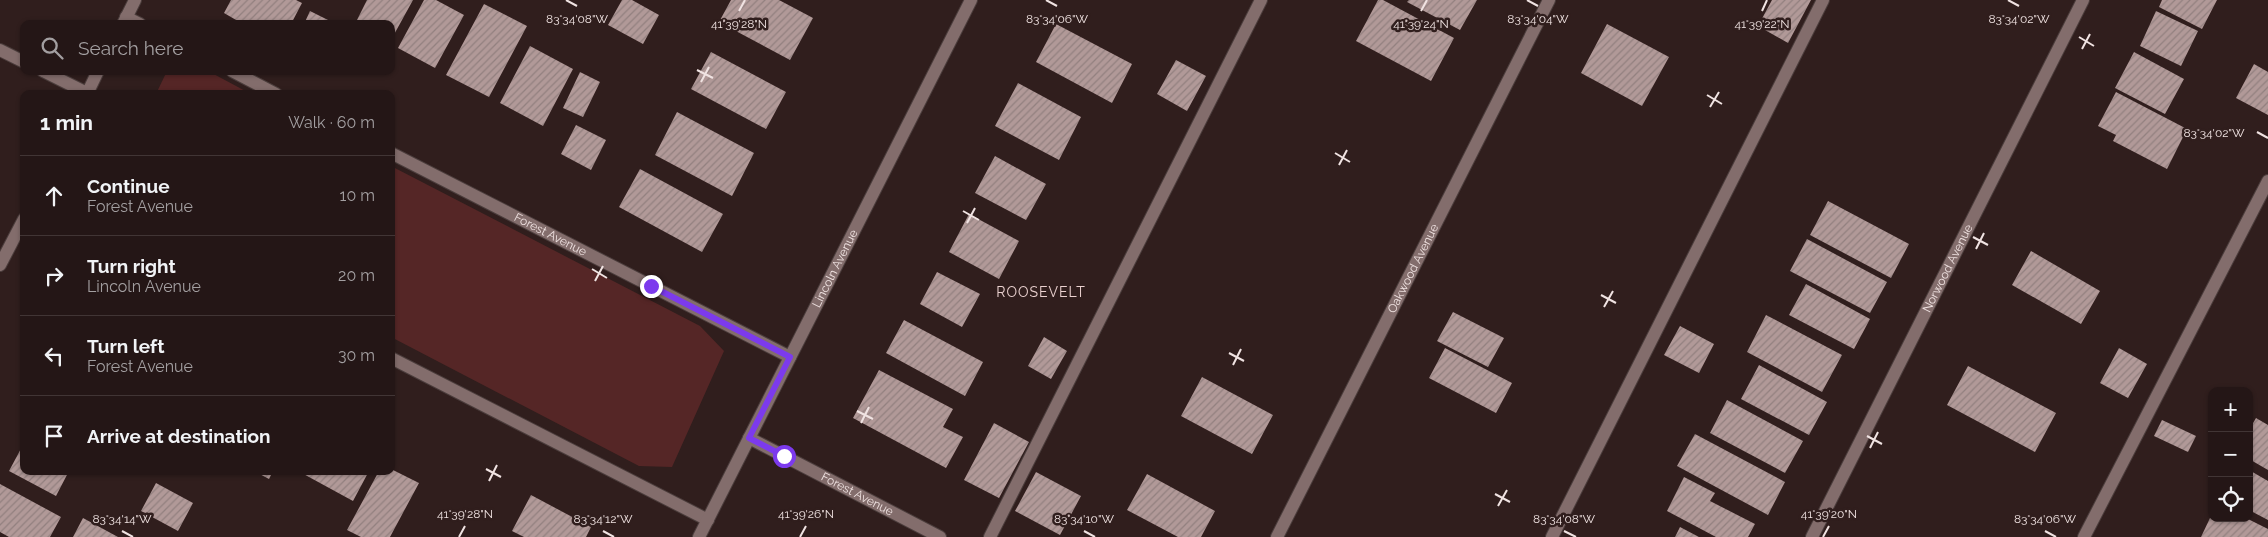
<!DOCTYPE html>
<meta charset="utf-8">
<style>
:root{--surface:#241616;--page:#2c1f1f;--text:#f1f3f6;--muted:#a39fa1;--line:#413535}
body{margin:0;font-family:Raleway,sans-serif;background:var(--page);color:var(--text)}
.controls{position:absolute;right:15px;bottom:15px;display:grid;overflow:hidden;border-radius:10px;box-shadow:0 1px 4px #0004}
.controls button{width:45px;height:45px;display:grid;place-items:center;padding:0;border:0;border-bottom:1px solid var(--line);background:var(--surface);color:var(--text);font:25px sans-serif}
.stop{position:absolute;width:15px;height:15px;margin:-11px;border:4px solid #7c3aed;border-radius:50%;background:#fff}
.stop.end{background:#7c3aed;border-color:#fff;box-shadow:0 1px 5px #0008}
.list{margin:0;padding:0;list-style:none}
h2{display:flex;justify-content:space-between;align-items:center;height:65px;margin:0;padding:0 20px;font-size:21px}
h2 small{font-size:16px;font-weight:400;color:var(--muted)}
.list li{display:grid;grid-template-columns:32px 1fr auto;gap:15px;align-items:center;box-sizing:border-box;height:80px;padding:0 20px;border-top:1px solid var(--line)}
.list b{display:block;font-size:19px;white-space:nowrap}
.list p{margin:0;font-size:16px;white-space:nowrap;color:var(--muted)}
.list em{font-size:16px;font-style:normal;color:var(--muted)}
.icon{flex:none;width:28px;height:28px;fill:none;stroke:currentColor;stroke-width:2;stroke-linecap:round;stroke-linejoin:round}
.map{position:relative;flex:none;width:2268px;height:537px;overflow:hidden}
.search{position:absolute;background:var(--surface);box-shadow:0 1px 4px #0004;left:20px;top:20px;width:375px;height:55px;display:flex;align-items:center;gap:12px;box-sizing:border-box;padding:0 18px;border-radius:10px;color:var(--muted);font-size:19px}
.panel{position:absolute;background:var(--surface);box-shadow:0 1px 4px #0004;left:20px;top:90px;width:375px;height:385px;border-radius:10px}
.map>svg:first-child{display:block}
</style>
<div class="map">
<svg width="2268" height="537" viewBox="0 0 2268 537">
<defs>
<pattern id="building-hatch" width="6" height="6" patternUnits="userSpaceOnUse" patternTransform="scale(1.25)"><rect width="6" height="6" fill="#b19998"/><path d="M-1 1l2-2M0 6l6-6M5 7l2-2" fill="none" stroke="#92807f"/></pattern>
</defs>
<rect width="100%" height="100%" fill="#301e1d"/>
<path fill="#552626" d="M167 71H208L251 94H156Z
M391 166 700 326 724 351 672 467 639 466 391 337Z"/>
<path fill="url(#building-hatch)" d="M231 0H296L302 3 291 24H243L224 13Z
M367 0H413L391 40V24H355Z
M424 0H436L464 15 435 68 398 48Z
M622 0H632L659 15 643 44 608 25Z
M731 0H779L813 18 790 60 719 22Z
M1378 0H1383L1454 38 1431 81 1356 41Z
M1409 0H1477L1460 30 1407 2Z
M1772 0H1811L1788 43 1758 26Z
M2162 0H2217L2202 29 2159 7Z
M484 4 527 26 489 97 446 75Z
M310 11 336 24H304Z
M2156 11 2198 31 2181 66 2140 46Z
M1056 24 1132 64 1112 103 1036 62Z
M1607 24 1669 57 1642 106 1581 73Z
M530 46 573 69 543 126 500 103Z
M711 52 786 92 766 129 691 89Z
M2134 52 2184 79 2165 114 2115 88Z
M1176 60 1206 76 1187 111 1157 94Z
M2254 64 2268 72V115L2236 98Z
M580 72 600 82 583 117 563 108Z
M1018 83 1081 117 1059 160 995 126Z
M2116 92 2187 129 2167 169 2113 141 2116 135 2098 126Z
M677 112 754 153 732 196 655 155Z
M576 125 606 140 591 170 561 154Z
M995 156 1046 184 1026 220 975 193Z
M640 169 723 214 702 252 619 207Z
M1828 201 1909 244 1891 278 1810 235Z
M969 214 1019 241 999 279 949 252Z
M1807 239 1887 282 1870 313 1790 271Z
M2031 251 2100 291 2081 324 2012 285Z
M937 272 980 294 962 327 920 304Z
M1806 284 1870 319 1854 349 1789 315Z
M1453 312 1504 338 1488 367 1437 341Z
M1766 315 1842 355 1822 392 1747 352Z
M904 320 983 362 965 396 886 353Z
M1680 326 1714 344 1699 373 1664 355Z
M1044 337 1067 351 1051 379 1028 366Z
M1445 348 1512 383 1496 413 1429 378Z
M2119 348 2147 364 2128 398 2100 383Z
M1759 365 1827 402 1809 435 1741 399Z
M1968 366 2056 413 2035 452 1947 405Z
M879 370 953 409 943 427 963 437 946 468 853 418Z
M1202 377 1273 415 1252 454 1181 416Z
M1727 400 1803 441 1785 473 1710 433Z
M2256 418 2268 425V470L2249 459V430Z
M2162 420 2196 436 2188 452 2154 436Z
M994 423 1029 442 999 498 964 480Z
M1695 434 1785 482 1768 515 1677 466Z
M24 443V471H69L56 496 9 471Z
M391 469 419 483 390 537H361L347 530 379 471H391Z
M2249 470 2268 481V520L2249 510Z
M254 471H273L269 479Z
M298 471H369L353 501Z
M1036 472 1081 496 1060 535 1015 511Z
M1147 474 1215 511 1201 537H1178L1127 510Z
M1684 477 1715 493 1710 501 1755 524 1748 537H1716L1667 511Z
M156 483 193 503 178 531 141 511Z
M0 484 61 517 50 537H9L0 532Z
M531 495 591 527 586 537H524L512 531Z
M83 518 118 537H73Z
M2210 518H2246L2268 529V537H2201Z
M1680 527 1699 537H1675Z"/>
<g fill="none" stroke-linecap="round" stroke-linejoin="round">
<defs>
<g id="minor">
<path d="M126 17 140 24"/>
<path d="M123 24 135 0"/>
<path d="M0 50 24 62"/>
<path d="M43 71 87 93"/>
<path d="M232 71 276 94"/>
<path d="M87 94 98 71"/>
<path id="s1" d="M391 153 790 357"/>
<path d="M0 265 24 219"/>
<path d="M391 358 708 520"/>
<path id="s2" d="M749 438 940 537"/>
<path id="s3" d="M699 537 971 0"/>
<path d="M990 537 1261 0"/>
<path id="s4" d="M1277 537 1549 0"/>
<path d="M1552 537 1823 0"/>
<path id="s5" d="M1812 537 2083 0"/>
<path d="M2084 537 2268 181"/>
</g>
</defs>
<use href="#minor" stroke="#4b3d3c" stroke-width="14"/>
<use href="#minor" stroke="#836d6c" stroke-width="12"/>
</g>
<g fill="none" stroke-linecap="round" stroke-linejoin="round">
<path stroke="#7c3aed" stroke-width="6" d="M651 286 790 357 749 438 784 456"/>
</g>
<path fill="none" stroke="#f0e3e2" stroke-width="2" d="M566 0 577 6M1046 0 1057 6M1527 0 1538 6M2008 0 2019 6M739 11 745 0M1421 11 1427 0M1762 11 1767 0M2079 37 2094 46M2082 49 2090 34M697 70 713 78M701 82 709 67M1707 95 1722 104M1710 107 1719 92M2257 132 2268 138M1335 153 1350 162M1339 165 1347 150M963 211 979 220M967 223 975 208M1973 237 1988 245M1976 249 1984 233M592 269 607 278M595 281 603 266M1601 295 1616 303M1604 307 1613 291M1229 353 1244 361M1233 365 1241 349M857 411 873 419M861 423 869 407M1867 436 1882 444M1870 448 1878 432M486 469 501 477M489 481 497 465M1495 494 1510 502M1498 506 1507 490M122 531 133 537M603 531 614 537M1084 531 1095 537M1564 531 1576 537M2045 531 2056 537M459 537 465 526M800 537 806 526M1823 537 1829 526"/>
<g text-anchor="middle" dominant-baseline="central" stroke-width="5" stroke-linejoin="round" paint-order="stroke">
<g font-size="12" fill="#f0e3e2" stroke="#301e1d">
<text stroke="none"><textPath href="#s1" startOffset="179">Forest Avenue</textPath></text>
<text stroke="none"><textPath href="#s3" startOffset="301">Lincoln Avenue</textPath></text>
<text stroke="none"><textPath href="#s4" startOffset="301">Oakwood Avenue</textPath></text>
<text stroke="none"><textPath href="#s5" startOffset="301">Norwood Avenue</textPath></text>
<text stroke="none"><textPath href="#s2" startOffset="122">Forest Avenue</textPath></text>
</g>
<g font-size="14" letter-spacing="1" fill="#ebd2d0" stroke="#301e1d">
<text x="1041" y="292">ROOSEVELT</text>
</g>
</g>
<g font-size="12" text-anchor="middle" fill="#f0e3e2" stroke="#301e1d" stroke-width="5" stroke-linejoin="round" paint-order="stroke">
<text x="577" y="23">83°34'08"W</text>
<text x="1057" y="23">83°34'06"W</text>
<text x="1538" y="23">83°34'04"W</text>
<text x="2019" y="23">83°34'02"W</text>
<text x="739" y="28">41°39'28"N</text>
<text x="1421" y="28">41°39'24"N</text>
<text x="1762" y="28">41°39'22"N</text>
<text x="2214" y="137">83°34'02"W</text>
<text x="465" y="518">41°39'28"N</text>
<text x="806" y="518">41°39'26"N</text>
<text x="1829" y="518">41°39'20"N</text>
<text x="122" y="523">83°34'14"W</text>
<text x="603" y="523">83°34'12"W</text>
<text x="1084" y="523">83°34'10"W</text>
<text x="1564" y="523">83°34'08"W</text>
<text x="2045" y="523">83°34'06"W</text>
</g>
</svg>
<div class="controls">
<button>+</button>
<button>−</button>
<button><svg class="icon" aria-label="locate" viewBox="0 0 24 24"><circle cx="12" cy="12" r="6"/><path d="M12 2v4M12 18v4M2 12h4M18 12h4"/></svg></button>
</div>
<div class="stop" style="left:784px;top:456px"></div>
<div class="stop end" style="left:651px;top:286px"></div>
<div class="search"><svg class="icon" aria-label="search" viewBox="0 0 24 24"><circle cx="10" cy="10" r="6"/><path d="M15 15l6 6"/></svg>Search here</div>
<section class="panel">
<h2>1 min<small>Walk · 60 m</small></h2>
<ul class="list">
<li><svg class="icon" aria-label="ahead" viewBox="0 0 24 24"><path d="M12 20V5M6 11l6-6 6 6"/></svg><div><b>Continue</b><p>Forest Avenue</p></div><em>10 m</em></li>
<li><svg class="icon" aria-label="right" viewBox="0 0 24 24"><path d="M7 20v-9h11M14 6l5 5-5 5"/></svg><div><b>Turn right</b><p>Lincoln Avenue</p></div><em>20 m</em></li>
<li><svg class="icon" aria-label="left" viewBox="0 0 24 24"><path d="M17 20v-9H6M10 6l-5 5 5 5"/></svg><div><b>Turn left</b><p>Forest Avenue</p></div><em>30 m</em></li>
<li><svg class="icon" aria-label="arrive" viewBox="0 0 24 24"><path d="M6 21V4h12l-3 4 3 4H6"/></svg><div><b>Arrive at destination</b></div></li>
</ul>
</section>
</div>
